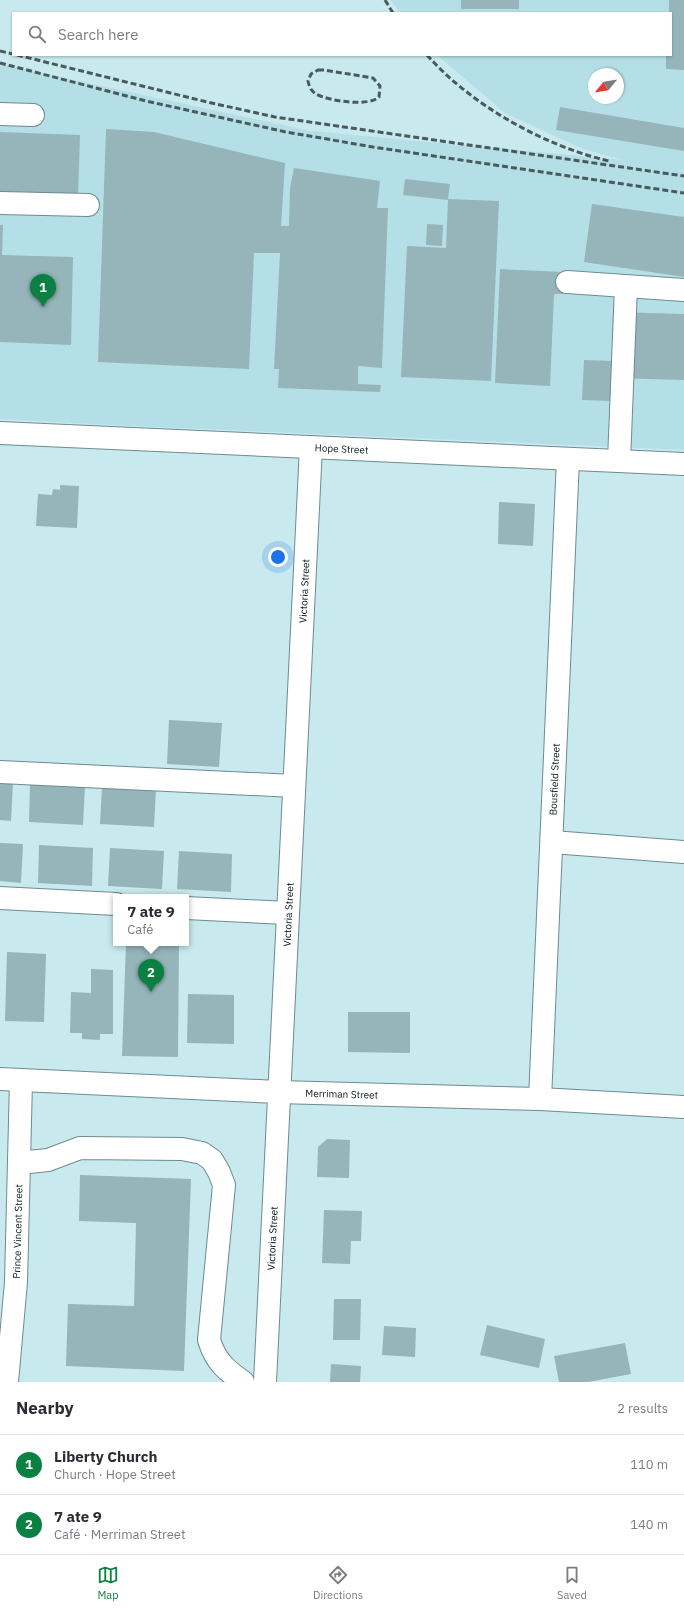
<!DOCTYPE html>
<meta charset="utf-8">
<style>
:root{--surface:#fff;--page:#f2f2f3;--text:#2b2b33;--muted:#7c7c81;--line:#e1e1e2;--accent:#0b8043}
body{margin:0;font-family:"IBM Plex Sans",sans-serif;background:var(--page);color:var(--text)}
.compass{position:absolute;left:588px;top:68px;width:36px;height:36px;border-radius:50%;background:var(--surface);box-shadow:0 1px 3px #0004;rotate:240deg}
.you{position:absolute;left:278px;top:557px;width:14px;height:14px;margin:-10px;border:3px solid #fff;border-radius:50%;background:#1a73e8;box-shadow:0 0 0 6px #1a73e833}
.badge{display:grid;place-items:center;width:26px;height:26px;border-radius:50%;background:var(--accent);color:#fff;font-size:13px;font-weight:700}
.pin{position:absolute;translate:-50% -33px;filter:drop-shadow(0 1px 2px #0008)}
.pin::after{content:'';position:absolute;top:21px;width:14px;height:12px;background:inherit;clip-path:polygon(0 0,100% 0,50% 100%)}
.popup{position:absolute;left:113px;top:894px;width:76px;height:52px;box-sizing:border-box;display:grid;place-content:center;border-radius:0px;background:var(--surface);filter:drop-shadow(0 1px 3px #0005);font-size:13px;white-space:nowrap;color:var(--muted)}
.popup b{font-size:15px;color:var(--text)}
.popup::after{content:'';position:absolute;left:50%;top:100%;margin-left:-8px;border:8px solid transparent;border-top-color:var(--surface)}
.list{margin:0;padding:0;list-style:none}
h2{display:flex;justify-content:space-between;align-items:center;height:52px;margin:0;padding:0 16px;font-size:17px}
h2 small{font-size:13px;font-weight:400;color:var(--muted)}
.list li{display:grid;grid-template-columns:26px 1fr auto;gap:12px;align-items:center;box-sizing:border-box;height:60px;padding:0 16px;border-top:1px solid var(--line)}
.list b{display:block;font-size:15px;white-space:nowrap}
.list p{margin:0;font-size:13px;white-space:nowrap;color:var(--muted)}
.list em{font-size:13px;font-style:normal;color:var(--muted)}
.icon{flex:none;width:22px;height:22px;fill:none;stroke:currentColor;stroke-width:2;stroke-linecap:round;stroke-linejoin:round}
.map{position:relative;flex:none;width:684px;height:1382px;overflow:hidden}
.search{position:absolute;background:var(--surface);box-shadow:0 1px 3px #0004;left:12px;right:12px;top:12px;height:44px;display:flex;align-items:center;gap:10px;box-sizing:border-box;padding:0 14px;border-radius:0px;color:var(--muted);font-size:15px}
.sheet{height:172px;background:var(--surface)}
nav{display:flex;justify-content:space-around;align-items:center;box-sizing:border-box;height:56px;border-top:1px solid var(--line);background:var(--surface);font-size:11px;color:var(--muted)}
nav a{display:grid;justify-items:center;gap:2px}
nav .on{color:var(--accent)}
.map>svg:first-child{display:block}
</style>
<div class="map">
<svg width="684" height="1382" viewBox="0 0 684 1382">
<rect width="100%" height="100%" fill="#c8e9ee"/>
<path fill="#b5dfe6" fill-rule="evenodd" d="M390 0H684V450L91 424 0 419V64L311 131 624 160 583 149 505 113 437 55H671V13H401ZM594 74H618V98H594Z"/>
<path fill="#95b5ba" d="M461 0H519V9H461Z
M669 0H684V70L666 69V55H671V13H669Z
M560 107 684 128V151L556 130Z
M106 129 154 132 285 163 281 226H289L290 188 294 168 380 181 377 208H388L382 368 358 366V384L381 385 380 392 278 388 279 369H274L280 253H254L249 369 98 362Z
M0 132 80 135 78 197 0 195Z
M405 179 450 184 448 199 499 201 491 381 401 377 407 246 446 248 448 200 403 195Z
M592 204 684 217V277L584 262Z
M427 224 443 225 442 246 426 245Z
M0 225H3L2 255 73 257 71 345 0 342Z
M500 269 564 272 563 294H554L550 386 495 383Z
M613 312 684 314V380L611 378 610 401 582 400 584 360 612 361Z
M60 485 79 486 77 528 36 526 38 494 52 495 53 489 60 490Z
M499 502 535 504 533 546 498 544Z
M169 720 222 723 219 767 167 764Z
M0 782H13L11 821 0 820Z
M30 784 85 786 83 825 29 822Z
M102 786 156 789 154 827 100 824Z
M0 843 23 844 21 883 0 881Z
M39 845 93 848 92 886 38 883Z
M110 848 164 851 162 889 108 886Z
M179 851 232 854 231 892 177 889Z
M126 943H179L178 1057 122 1056Z
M7 952 46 954 44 1022 5 1021Z
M91 969 113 970V1034H100V1040L82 1039V1033H70L71 992 91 993Z
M188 994 234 995V1044L187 1043Z
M348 1012H410V1053L348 1052Z
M327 1139 350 1140 349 1178 317 1177 318 1147Z
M80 1175 191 1179 184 1371 66 1366 68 1304 134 1306 136 1223 79 1221Z
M324 1210 362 1211 361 1241H351L350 1264 322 1263Z
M334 1299H361L360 1340H333Z
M487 1325 545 1339 539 1368 480 1355Z
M384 1326 416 1328 415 1357 382 1355Z
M625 1343 631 1374 588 1382H559L554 1356Z
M331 1364 361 1366 360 1382H330Z"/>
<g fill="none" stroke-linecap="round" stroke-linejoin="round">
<defs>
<g id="minor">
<path d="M0 114 33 115"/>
<path d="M0 203 88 205"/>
<path d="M567 282 684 290"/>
<path id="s1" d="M0 433 684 464"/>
<path d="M619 461 626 287"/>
<path d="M0 772 294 786"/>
<path d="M552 842 684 852"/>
<path d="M0 898 116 904"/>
<path d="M186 908 287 913"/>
<path id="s2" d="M0 1079 278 1092 540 1099 684 1107"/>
<path id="s3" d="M540 1099 568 459"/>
<path d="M19 1163 48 1160 80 1148 182 1149 202 1153 212 1160 219 1172 224 1185 209 1340C216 1362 225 1369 243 1382"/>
<path id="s4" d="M7 1382 16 1282 21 1081"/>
<path id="s5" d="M265 1382 311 447"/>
</g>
</defs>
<use href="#minor" stroke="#6d8b90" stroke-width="24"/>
<use href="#minor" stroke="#fff" stroke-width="22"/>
<path stroke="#485a5d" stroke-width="3" stroke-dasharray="6 3" stroke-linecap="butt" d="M385 0 393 13
M0 51 13 54
M17 55 207 102 275 117 684 176
M427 55C471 105 544 146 609 161
M0 63 146 101 286 132 373 147 684 193
M318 70H324L373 78 380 86 379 97C369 107 328 101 316 94 311 91 309 86 308 81L311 74Z"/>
</g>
<g text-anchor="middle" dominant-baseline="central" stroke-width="3" stroke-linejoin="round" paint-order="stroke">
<g font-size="10" fill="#0c181a" stroke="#c8e9ee">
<text stroke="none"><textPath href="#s1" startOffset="342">Hope Street</textPath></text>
<text stroke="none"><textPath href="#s5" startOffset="792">Victoria Street</textPath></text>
<text stroke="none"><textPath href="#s3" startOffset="320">Bousfield Street</textPath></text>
<text stroke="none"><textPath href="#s5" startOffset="468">Victoria Street</textPath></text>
<text stroke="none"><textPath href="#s2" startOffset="342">Merriman Street</textPath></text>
<text stroke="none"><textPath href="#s4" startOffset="151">Prince Vincent Street</textPath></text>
<text stroke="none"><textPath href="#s5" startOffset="144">Victoria Street</textPath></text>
</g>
</g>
</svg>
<svg class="compass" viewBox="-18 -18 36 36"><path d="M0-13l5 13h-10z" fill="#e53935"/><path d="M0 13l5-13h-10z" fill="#7c7c81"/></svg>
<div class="you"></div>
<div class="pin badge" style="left:43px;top:307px">1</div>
<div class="pin badge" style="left:151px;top:992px">2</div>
<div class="popup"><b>7 ate 9</b>Café</div>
<div class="search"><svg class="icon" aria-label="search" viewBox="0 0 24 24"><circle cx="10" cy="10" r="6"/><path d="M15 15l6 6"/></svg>Search here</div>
</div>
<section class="sheet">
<h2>Nearby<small>2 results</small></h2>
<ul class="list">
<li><span class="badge">1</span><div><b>Liberty Church</b><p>Church · Hope Street</p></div><em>110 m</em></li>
<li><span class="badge">2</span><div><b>7 ate 9</b><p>Café · Merriman Street</p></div><em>140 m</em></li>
</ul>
</section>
<nav>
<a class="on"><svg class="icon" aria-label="map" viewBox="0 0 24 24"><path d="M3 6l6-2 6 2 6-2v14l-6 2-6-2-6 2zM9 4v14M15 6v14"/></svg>Map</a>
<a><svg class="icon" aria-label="directions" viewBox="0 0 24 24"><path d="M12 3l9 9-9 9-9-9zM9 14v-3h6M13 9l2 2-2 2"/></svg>Directions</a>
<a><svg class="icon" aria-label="saved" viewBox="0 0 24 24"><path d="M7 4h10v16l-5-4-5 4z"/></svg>Saved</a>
</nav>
